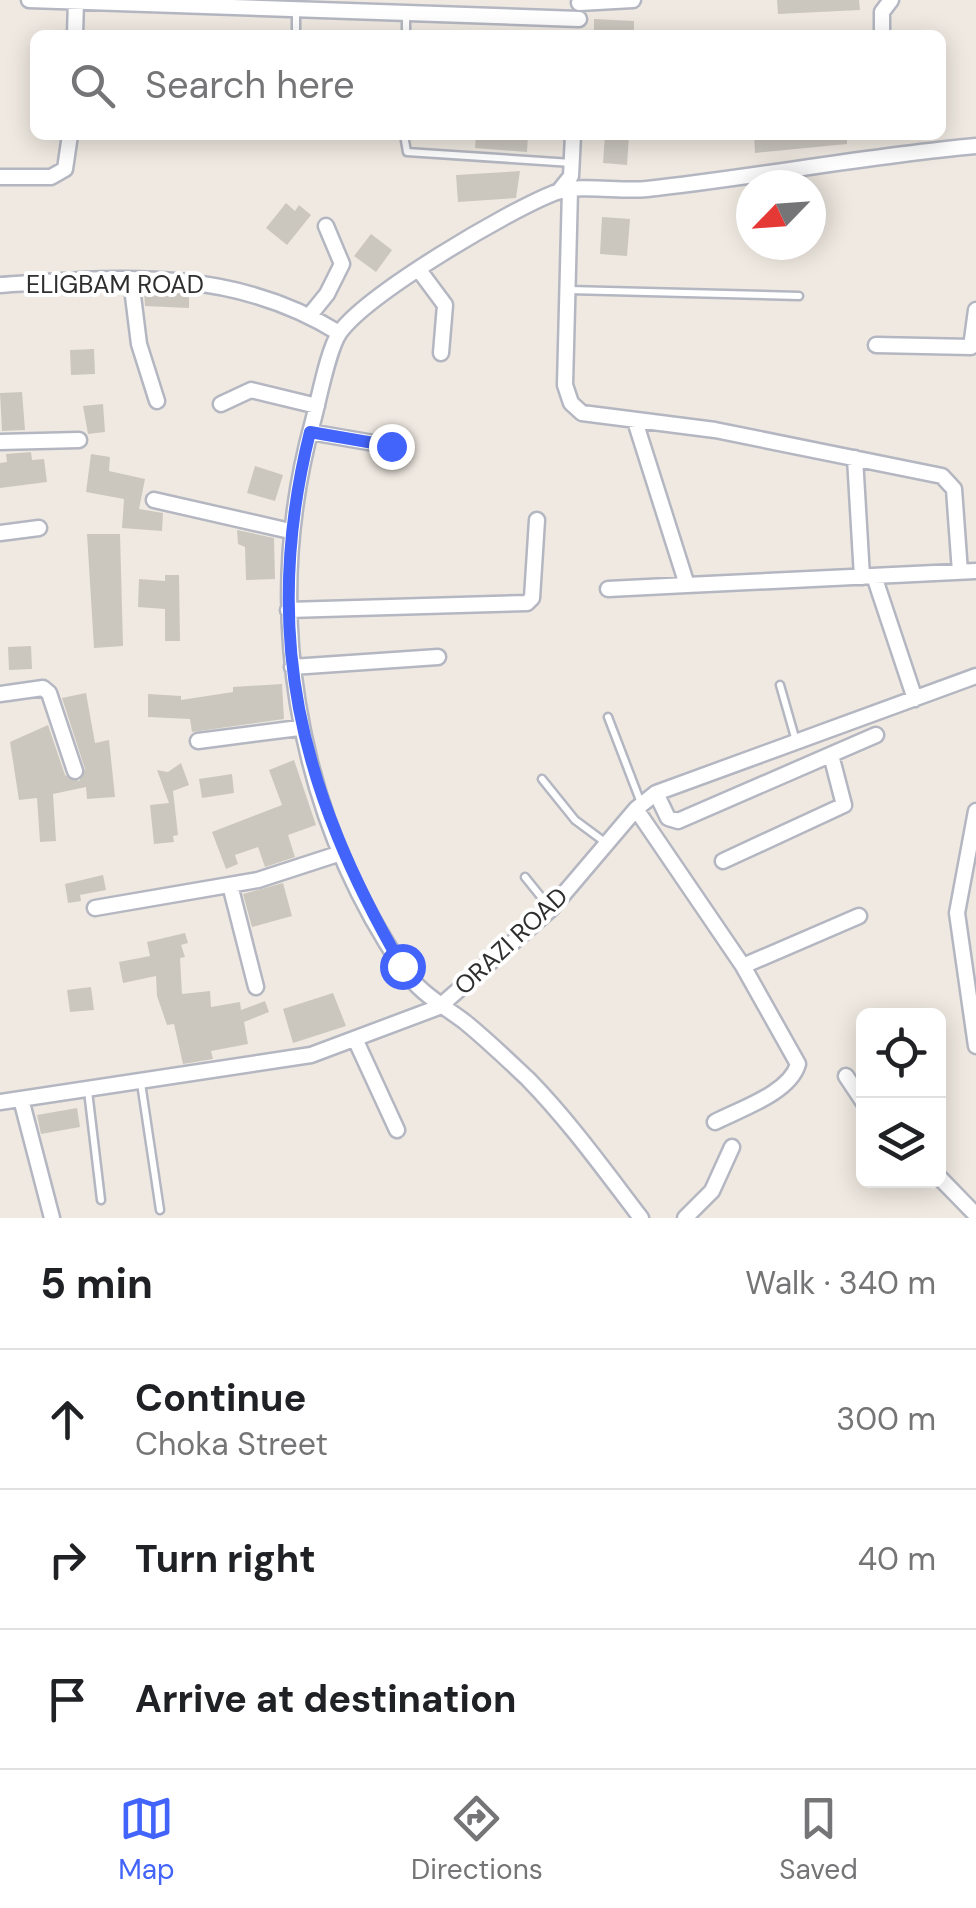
<!DOCTYPE html>
<meta charset="utf-8">
<style>
:root{--surface:#fff;--page:#f2f2f2;--text:#202124;--muted:#757577;--line:#e0e0e0;--accent:#4264fb}
body{margin:0;font-family:"DM Sans",sans-serif;background:var(--page);color:var(--text)}
.controls{position:absolute;right:30px;bottom:30px;display:grid;overflow:hidden;border-radius:15px;box-shadow:0 5px 25px #0003}
.controls button{width:90px;height:90px;display:grid;place-items:center;padding:0;border:0;border-bottom:2px solid var(--line);background:var(--surface);color:var(--text);font:50px sans-serif}
.compass{position:absolute;left:736px;top:170px;width:90px;height:90px;border-radius:50%;background:var(--surface);box-shadow:0 5px 25px #0003;rotate:245deg}
.stop{position:absolute;width:30px;height:30px;margin:-22px;border:8px solid #4264fb;border-radius:50%;background:#fff}
.stop.end{background:#4264fb;border-color:#fff;box-shadow:0 2px 10px #0008}
.list{margin:0;padding:0;list-style:none}
h2{display:flex;justify-content:space-between;align-items:center;height:130px;margin:0;padding:0 40px;font-size:42px}
h2 small{font-size:32px;font-weight:400;color:var(--muted)}
.list li{display:grid;grid-template-columns:65px 1fr auto;gap:30px;align-items:center;box-sizing:border-box;height:140px;padding:0 40px;border-top:2px solid var(--line)}
.list b{display:block;font-size:38px;white-space:nowrap}
.list p{margin:0;font-size:32px;white-space:nowrap;color:var(--muted)}
.list em{font-size:32px;font-style:normal;color:var(--muted)}
.icon{flex:none;width:55px;height:55px;fill:none;stroke:currentColor;stroke-width:2;stroke-linecap:round;stroke-linejoin:round}
.map{position:relative;flex:none;width:976px;height:1218px;overflow:hidden}
.search{position:absolute;background:var(--surface);box-shadow:0 5px 25px #0003;left:30px;right:30px;top:30px;height:110px;display:flex;align-items:center;gap:25px;box-sizing:border-box;padding:0 35px;border-radius:15px;color:var(--muted);font-size:38px}
.sheet{height:550px;background:var(--surface)}
nav{display:flex;justify-content:space-around;align-items:center;box-sizing:border-box;height:140px;border-top:2px solid var(--line);background:var(--surface);font-size:28px;color:var(--muted)}
nav a{display:grid;justify-items:center;gap:5px}
nav .on{color:var(--accent)}
.map>svg:first-child{display:block}
</style>
<div class="map">
<svg width="976" height="1218" viewBox="0 0 976 1218">
<rect width="100%" height="100%" fill="#efe9e1"/>
<path fill="#cbc7bf" d="M777 0H859L860 10 778 14Z
M594 19 634 21V35H594Z
M476 135H528L527 152 475 148Z
M605 135H629L627 165 603 163Z
M754 135H847V144L755 153Z
M520 171 516 198 458 202 456 175Z
M286 203 295 211 299 205 311 215 287 245 266 228Z
M602 217 630 219 627 256 600 254Z
M371 234 392 250 376 272 354 256Z
M144 290 189 293V308L145 306Z
M94 349 95 374 71 375 70 350Z
M22 392 25 430 2 431 0 393Z
M103 404 105 432 88 434 83 406Z
M31 452 32 460 44 459 47 482 0 488V463L7 462 6 454Z
M91 454 110 457 109 471 145 479 139 509 163 513 162 531 122 528 124 499 86 492Z
M255 466 283 475 275 501 247 493Z
M237 530 274 538 275 579 246 580 245 547 238 544Z
M87 534H120L123 646 94 648Z
M165 575H179L180 641H165V609L138 607 139 579 165 581Z
M31 646 32 669 9 670 8 647Z
M282 684 284 719 192 732 190 719 148 717V694L181 696V700L233 692V687Z
M86 693 95 743 109 740 115 797 87 799 86 787 53 794 56 841 40 842 37 798 19 800 10 742 48 725 65 775 79 781 85 769 62 698Z
M294 760 316 825 288 835 295 857 265 867 258 847 235 855 238 864 226 869 212 832 282 805 269 770Z
M181 763 189 785 173 791 178 835 173 836 174 842 154 844 150 805 169 803 157 770 168 772Z
M232 774 234 793 202 798 199 779Z
M103 875 106 890 80 895 81 901 68 903 65 884Z
M283 883 292 916 252 927 243 894Z
M185 933 188 943 181 945 185 957 180 958 182 994 210 991 211 1007 240 1002 241 1010 265 1001 269 1012 244 1022 248 1044 211 1051 213 1059 183 1064 174 1024 167 1025 157 996 156 976 123 983 119 962 150 956 147 942Z
M91 987 94 1010 70 1012 67 990Z
M333 993 346 1026 293 1043 283 1009Z
M77 1108 80 1127 41 1134 37 1115Z"/>
<g fill="none" stroke-linecap="round" stroke-linejoin="round">
<defs>
<path id="lane" d="M296 35V10
M406 35V13
M404 135 407 152 572 163
M569 290 799 296
M780 685 796 741
M608 717 641 803
M542 779 575 820 606 843
M525 877 550 908
M141 1083 160 1210
M88 1091 101 1200"/>
<path id="street" d="M29 0 579 19
M579 3 633 0
M75 35 76 0
M882 35V12L891 0
M0 177H51L65 169 70 135
M570 190 565 385 571 403 582 413 715 430 942 476 954 489 960 572
M559 191 571 176 573 135
M419 270 445 305 441 353
M131 280 139 344 157 401
M0 285C121 277 231 266 339 333
M310 315 327 294 342 264 326 226
M876 345 971 347 976 310
M221 404 251 390 317 406
M635 421 687 585 976 571
M310 432 391 446
M0 442 79 440
M855 458 862 577
M154 500 290 531
M0 533 39 528
M874 576 915 699
M608 589 687 585
M288 610 527 603 532 598 537 520
M292 667 438 657
M0 694 43 688 49 693 75 771
M198 741 299 728
M656 793 668 818 678 821 876 735
M636 809 743 966 798 1064C790 1093 740 1109 715 1122
M976 811 957 913 976 1046
M723 861 844 805 831 755
M230 885 256 987
M95 908 258 880 341 853
M743 966 859 916
M356 1041 397 1130
M846 1076 864 1103
M21 1099 52 1218
M0 1102 311 1055 439 1007 551 909 636 809 656 793 976 676
M938 1176 976 1215
M641 1218C605 1171 570 1122 528 1079 508 1060 487 1040 465 1022 441 1004 419 993 402 967 294 807 262 606 313 421 319 399 328 349 340 332 369 293 506 212 554 193 581 183 617 192 647 189 757 177 866 156 976 146
M685 1218 712 1191 732 1147"/>
</defs>
<use href="#lane" stroke="#b4b7c1" stroke-width="11"/>
<use href="#street" stroke="#b4b7c1" stroke-width="19"/>
<use href="#lane" stroke="#fff" stroke-width="6"/>
<use href="#street" stroke="#fff" stroke-width="14"/>
</g>
<g fill="none" stroke-linecap="round" stroke-linejoin="round">
<path stroke="#4264fb" stroke-width="12" d="M391 446 310 432C260 633 300 790 402 966"/>
</g>
<g text-anchor="middle" dominant-baseline="central" stroke-width="8" stroke-linejoin="round" paint-order="stroke">
<g font-size="25" fill="#2e2e2e" stroke="#fff">
<text x="115" y="284">ELIGBAM ROAD</text>
<text transform="translate(511 941) rotate(-43)">ORAZI ROAD</text>
</g>
</g>
</svg>
<div class="controls">
<button><svg class="icon" aria-label="locate" viewBox="0 0 24 24"><circle cx="12" cy="12" r="6"/><path d="M12 2v4M12 18v4M2 12h4M18 12h4"/></svg></button>
<button><svg class="icon" aria-label="layers" viewBox="0 0 24 24"><path d="M12 4l9 5-9 5-9-5zM3 14l9 5 9-5"/></svg></button>
</div>
<svg class="compass" viewBox="-18 -18 36 36"><path d="M0-13l5 13h-10z" fill="#e53935"/><path d="M0 13l5-13h-10z" fill="#757577"/></svg>
<div class="stop" style="left:402px;top:966px"></div>
<div class="stop end" style="left:391px;top:446px"></div>
<div class="search"><svg class="icon" aria-label="search" viewBox="0 0 24 24"><circle cx="10" cy="10" r="6"/><path d="M15 15l6 6"/></svg>Search here</div>
</div>
<section class="sheet">
<h2>5 min<small>Walk · 340 m</small></h2>
<ul class="list">
<li><svg class="icon" aria-label="ahead" viewBox="0 0 24 24"><path d="M12 20V5M6 11l6-6 6 6"/></svg><div><b>Continue</b><p>Choka Street</p></div><em>300 m</em></li>
<li><svg class="icon" aria-label="right" viewBox="0 0 24 24"><path d="M7 20v-9h11M14 6l5 5-5 5"/></svg><div><b>Turn right</b></div><em>40 m</em></li>
<li><svg class="icon" aria-label="arrive" viewBox="0 0 24 24"><path d="M6 21V4h12l-3 4 3 4H6"/></svg><div><b>Arrive at destination</b></div></li>
</ul>
</section>
<nav>
<a class="on"><svg class="icon" aria-label="map" viewBox="0 0 24 24"><path d="M3 6l6-2 6 2 6-2v14l-6 2-6-2-6 2zM9 4v14M15 6v14"/></svg>Map</a>
<a><svg class="icon" aria-label="directions" viewBox="0 0 24 24"><path d="M12 3l9 9-9 9-9-9zM9 14v-3h6M13 9l2 2-2 2"/></svg>Directions</a>
<a><svg class="icon" aria-label="saved" viewBox="0 0 24 24"><path d="M7 4h10v16l-5-4-5 4z"/></svg>Saved</a>
</nav>
